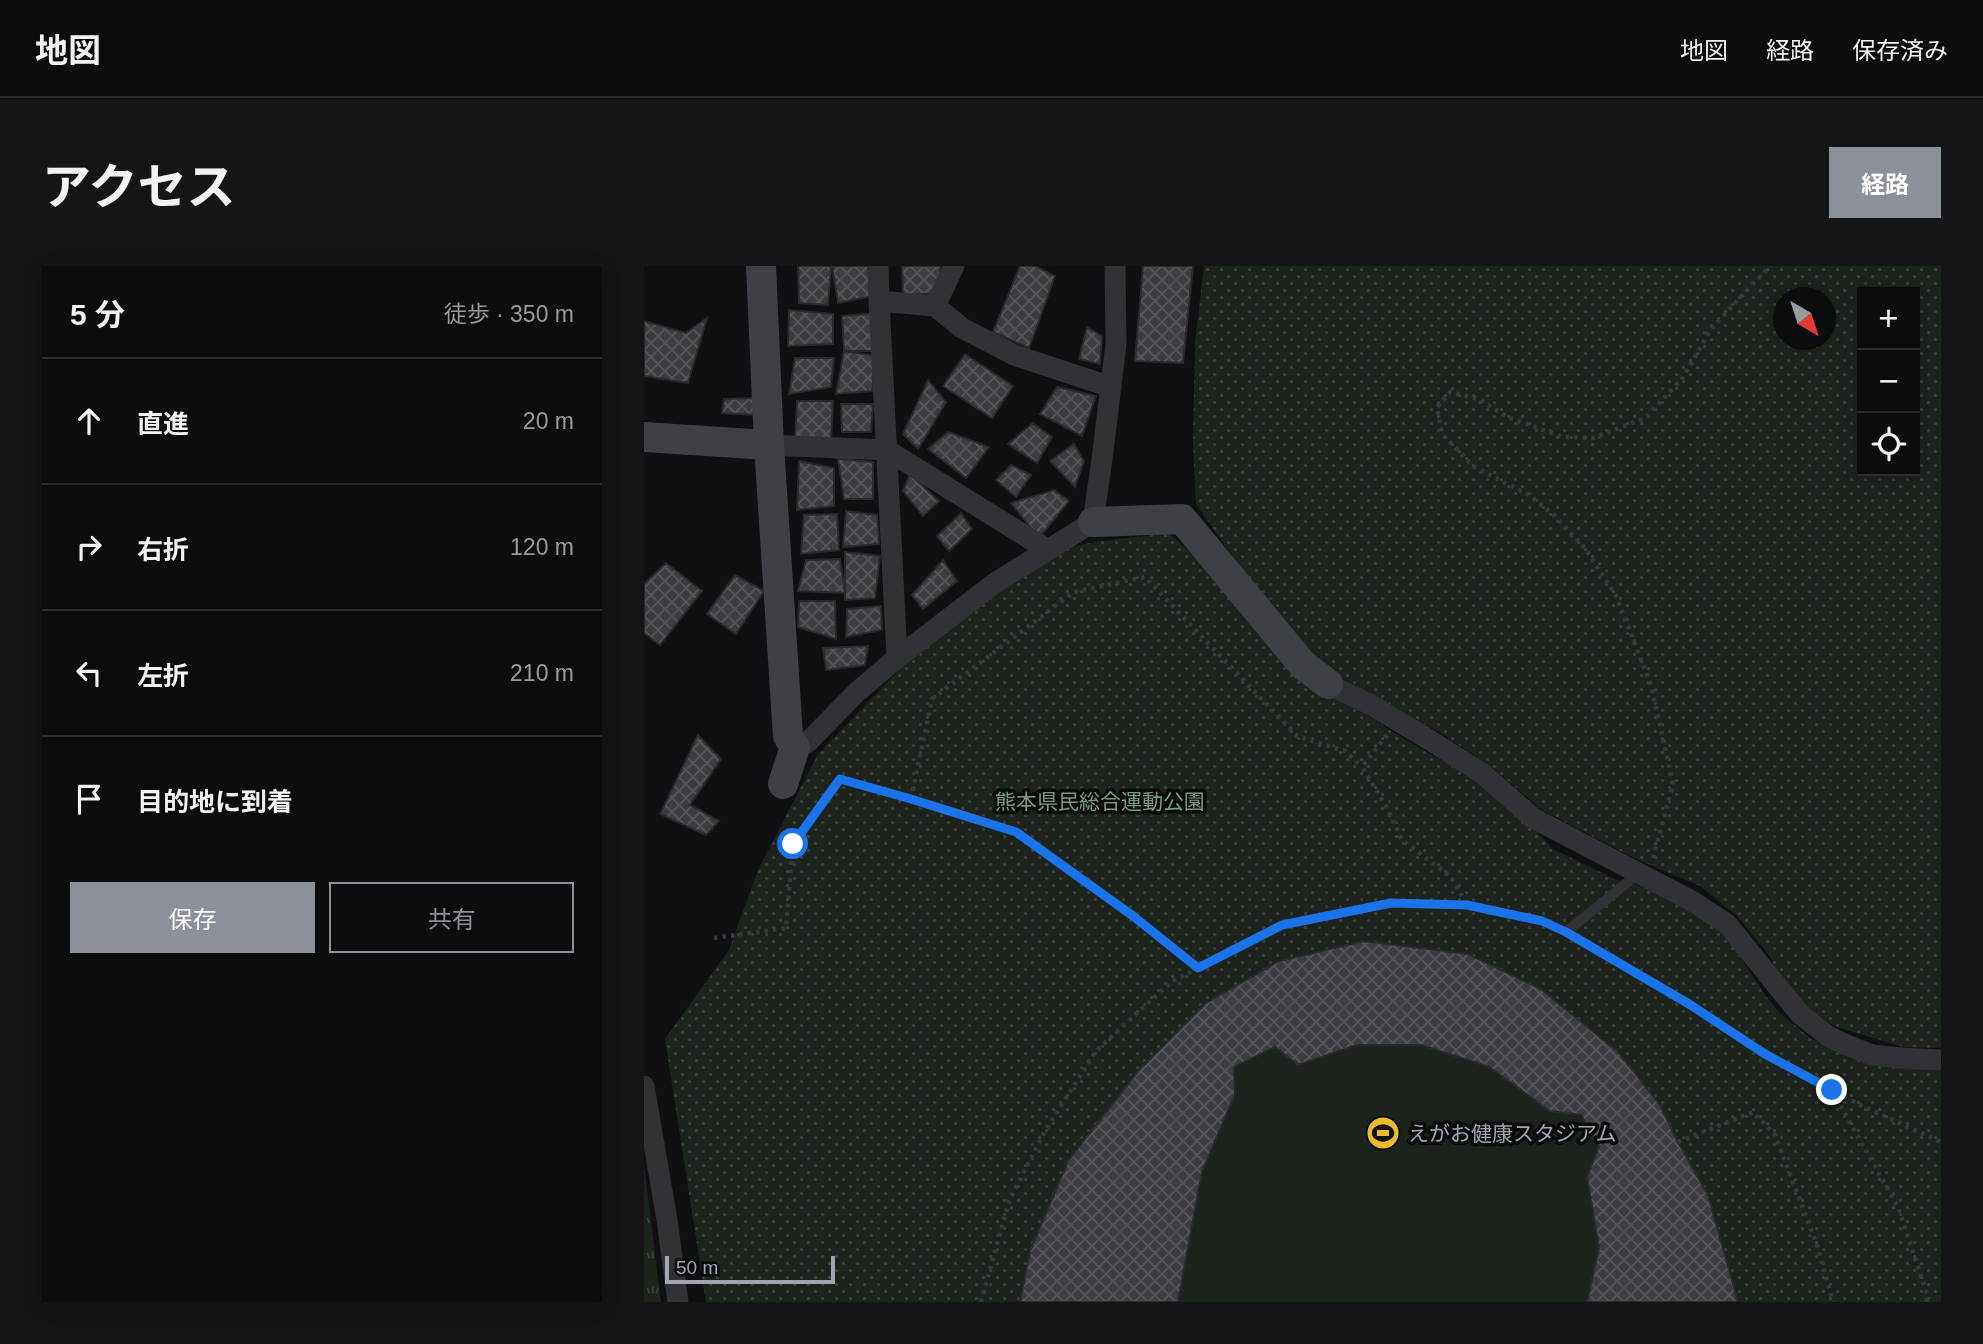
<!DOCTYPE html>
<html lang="ja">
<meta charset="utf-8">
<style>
:root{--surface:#0c0b0d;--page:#151416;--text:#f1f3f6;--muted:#9a9b9d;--line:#2c2b2e;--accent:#8c9099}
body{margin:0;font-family:Arial,"Noto Sans JP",sans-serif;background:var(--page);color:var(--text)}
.controls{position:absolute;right:21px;top:21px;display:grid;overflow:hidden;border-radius:0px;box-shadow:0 4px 18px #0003}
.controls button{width:63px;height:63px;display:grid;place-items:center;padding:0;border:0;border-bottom:2px solid var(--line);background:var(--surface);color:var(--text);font:35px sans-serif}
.compass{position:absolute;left:1129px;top:21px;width:63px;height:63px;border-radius:50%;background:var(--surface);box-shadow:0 4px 18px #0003;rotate:141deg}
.scale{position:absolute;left:21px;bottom:18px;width:170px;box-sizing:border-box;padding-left:7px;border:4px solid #a1a5b1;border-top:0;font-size:19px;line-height:24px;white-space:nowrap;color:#a1a5b1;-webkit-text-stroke:5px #0b0b0c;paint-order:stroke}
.stop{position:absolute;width:21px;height:21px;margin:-16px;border:5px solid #1a73e8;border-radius:50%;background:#fff}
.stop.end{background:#1a73e8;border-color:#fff;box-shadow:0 2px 7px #0008}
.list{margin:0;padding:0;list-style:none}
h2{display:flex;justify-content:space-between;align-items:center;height:91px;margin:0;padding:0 28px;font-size:30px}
h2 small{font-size:23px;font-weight:400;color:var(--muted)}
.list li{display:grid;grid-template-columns:46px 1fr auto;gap:21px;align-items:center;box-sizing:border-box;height:126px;padding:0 28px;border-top:2px solid var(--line)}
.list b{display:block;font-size:26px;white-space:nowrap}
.list em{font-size:23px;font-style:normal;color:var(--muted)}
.actions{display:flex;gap:14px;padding:21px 28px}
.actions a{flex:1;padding:16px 0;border:2px solid var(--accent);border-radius:0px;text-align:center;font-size:24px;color:var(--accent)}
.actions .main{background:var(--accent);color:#fff}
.icon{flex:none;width:38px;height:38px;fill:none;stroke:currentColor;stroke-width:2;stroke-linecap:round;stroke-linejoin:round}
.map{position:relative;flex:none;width:1297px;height:1036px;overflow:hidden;border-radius:0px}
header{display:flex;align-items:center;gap:42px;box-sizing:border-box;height:98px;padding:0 35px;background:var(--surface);border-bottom:2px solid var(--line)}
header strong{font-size:33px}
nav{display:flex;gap:38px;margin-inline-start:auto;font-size:24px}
.intro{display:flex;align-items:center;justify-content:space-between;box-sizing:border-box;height:168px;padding:0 42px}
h1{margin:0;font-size:49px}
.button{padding:18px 32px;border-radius:0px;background:var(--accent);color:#fff;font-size:24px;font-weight:700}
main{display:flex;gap:42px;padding:0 42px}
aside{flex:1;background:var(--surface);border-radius:0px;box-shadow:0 4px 18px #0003}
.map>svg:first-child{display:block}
</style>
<header>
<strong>地図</strong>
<nav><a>地図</a><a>経路</a><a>保存済み</a></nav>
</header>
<div class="intro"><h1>アクセス</h1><a class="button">経路</a></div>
<main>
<aside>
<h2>5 分<small>徒歩 · 350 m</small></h2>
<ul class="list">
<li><svg class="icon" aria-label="ahead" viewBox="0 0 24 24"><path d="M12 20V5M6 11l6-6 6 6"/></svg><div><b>直進</b></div><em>20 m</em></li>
<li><svg class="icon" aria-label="right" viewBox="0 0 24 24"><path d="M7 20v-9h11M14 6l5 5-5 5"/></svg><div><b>右折</b></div><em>120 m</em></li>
<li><svg class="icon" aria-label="left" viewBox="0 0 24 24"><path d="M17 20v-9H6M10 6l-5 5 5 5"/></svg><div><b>左折</b></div><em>210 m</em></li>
<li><svg class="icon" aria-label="arrive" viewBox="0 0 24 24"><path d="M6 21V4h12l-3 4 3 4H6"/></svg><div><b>目的地に到着</b></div></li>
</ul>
<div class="actions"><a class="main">保存</a><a>共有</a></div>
</aside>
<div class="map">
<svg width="1297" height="1036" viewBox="0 0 1297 1036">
<defs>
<pattern id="grass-tufts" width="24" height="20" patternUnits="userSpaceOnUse" patternTransform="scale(1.75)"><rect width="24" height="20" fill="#1c231d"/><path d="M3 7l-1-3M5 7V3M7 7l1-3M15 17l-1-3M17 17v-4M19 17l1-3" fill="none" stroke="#3a403b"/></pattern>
<pattern id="park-dots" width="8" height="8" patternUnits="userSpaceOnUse" patternTransform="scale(1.75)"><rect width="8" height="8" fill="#1c231d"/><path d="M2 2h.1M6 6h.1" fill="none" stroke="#3a403b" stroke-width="1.8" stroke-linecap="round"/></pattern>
<pattern id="building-cross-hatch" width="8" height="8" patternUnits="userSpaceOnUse" patternTransform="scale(1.75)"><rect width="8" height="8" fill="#3c3c41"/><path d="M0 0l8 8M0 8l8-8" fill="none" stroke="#55555a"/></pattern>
</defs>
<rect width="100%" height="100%" fill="#100f11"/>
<path fill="url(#grass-tufts)" d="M0 898 17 1036H0Z"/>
<path fill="url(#park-dots)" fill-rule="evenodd" d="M560 0H1297V782L1259 781 1190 760 1163 741 1134 707 1124 688 1093 650 1056 620 992 593 898 544 850 503 795 466 675 399 589 291 552 238 549 177 551 76ZM1218 26H1271V205H1218ZM1140 32H1182V74H1140Z
M525 267 571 310 680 427 724 450 777 483 835 515 898 571 909 583 973 614H981L1042 639 1069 658 1093 686 1124 733 1137 748 1165 771 1194 787 1252 802 1297 804V1036H1093L897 723 824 688 720 675 386 985 376 1036H62L21 773 85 684 114 604 174 488 260 399 356 326 423 282 450 276Z"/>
<path fill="#1c231d" d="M720 675 824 688 897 723 974 786 1016 839 1064 929 1093 1032V1036H376L386 985 424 895 496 803 562 737 635 695Z"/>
<path fill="url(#building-cross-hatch)" stroke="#2a292d" stroke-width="2" d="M154 0H187L184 39 155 37Z
M188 0H224L228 30 194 37Z
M258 0H296L298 27 259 29Z
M376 0H391L411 10 385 82 349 66Z
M499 0H549L539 97 491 95Z
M145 44 189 48V78L144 80Z
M236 47 237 85H200L198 50Z
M63 52 44 117 0 110V55L42 67Z
M443 61 458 70 456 98 435 93Z
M200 85 232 90 228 125 192 128Z
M321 88 369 120 348 152 299 120Z
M151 92H190L187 121 145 128Z
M284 114 302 136 274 183 259 168Z
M413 121 452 130 438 170 396 148Z
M112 132V149L78 147 80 133Z
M153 135H189L187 175 151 172Z
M197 138H229L227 166H198Z
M389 157 408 171 393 197 364 178Z
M304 166 345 181 322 212 284 183Z
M430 178 440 195 431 221 406 195Z
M194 193 229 196V233H200Z
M155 195 190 202V240L153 244Z
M367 199 387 209 372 231 352 214Z
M266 208 295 235 279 250 259 225Z
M410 224 425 235 395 272 367 237Z
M202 245 233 249 235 278 199 281Z
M317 247 328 263 305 285 293 270Z
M193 248 195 284 157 288 160 249Z
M201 286 236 290 231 332 201 334Z
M196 293 201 327 154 325 162 294Z
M299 294 313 315 279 343 268 329Z
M22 297 58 325 16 379 0 367V318Z
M91 309 120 325 92 368 63 348Z
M155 335H191L192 373 154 361Z
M237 340 238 364 202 371 203 343Z
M224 380 221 399 182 404 179 382Z
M54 469 77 493 46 539 75 555 62 569 16 548Z
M720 675 824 688 897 723 974 786 1016 839 1034 876 1064 929 1093 1032V1036H943L955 982 943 911 955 880 937 849 906 845 845 801 777 779H713L654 799 631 781 590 801 591 828 558 906 534 1036H376L386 985 424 895 496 803 562 737 635 695Z"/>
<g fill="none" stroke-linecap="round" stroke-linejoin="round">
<path stroke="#37383d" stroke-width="4.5" stroke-dasharray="3.5 5" stroke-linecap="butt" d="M743 469 718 501 743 542 758 574 807 611 823 639
M267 533 288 433 430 326 501 311 653 470 701 485 718 501
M1009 592 1029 518 1007 419 972 330 941 282 910 249 885 229 830 201 798 168 793 141 806 126 835 133 863 151 919 171 949 172 1001 152 1039 112 1067 63 1126 0
M70 672 142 662 149 578 196 513 267 533 372 566 489 651 554 702
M937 675 1045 738 1121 788 1216 839 1297 876
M1188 825 1254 941 1283 1028V1036
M1034 876 1109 846 1131 869 1173 979 1189 1036
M337 1036 365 935 401 865 452 785 527 716 638 659 747 637 823 639 898 655 911 661"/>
<path stroke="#313136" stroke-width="10" d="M922 666 995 607"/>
<path stroke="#313136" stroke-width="21" d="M234 0 235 35
M291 40 318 62 370 89 467 121
M125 179 243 184 404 284
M253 392 235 35 291 40 310 0
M684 418 727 439 781 471 839 508 889 552 1048 635 1083 658 1156 748 1184 770 1200 778 1228 789 1257 792 1297 794
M151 481 163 477 213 426 253 392 351 317 449 256 458 193 472 78 471 0
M0 820 23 954 34 1036"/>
<path stroke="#3f4046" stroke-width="30" d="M117 0 125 179 144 470 151 481 139 518
M0 171 125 179
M449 256 538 253 659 399 684 418"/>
</g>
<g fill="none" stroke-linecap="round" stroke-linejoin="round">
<path stroke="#1a73e8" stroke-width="9" d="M149 578 196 513 267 533 372 566 489 650 554 702 638 659 747 637 823 639 898 655 922 666 1045 738 1121 788 1188 824"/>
</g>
<defs>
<symbol id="stadium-disc" viewBox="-11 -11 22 22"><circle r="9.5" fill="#edba2b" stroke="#0b0b0c"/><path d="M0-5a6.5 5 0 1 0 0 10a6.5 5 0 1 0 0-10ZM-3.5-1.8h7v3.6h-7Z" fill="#111"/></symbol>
</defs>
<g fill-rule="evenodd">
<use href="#stadium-disc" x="720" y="848" width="38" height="38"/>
</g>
<g text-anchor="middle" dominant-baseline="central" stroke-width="7" stroke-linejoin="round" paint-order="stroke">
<g font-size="21" fill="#789c7d" stroke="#0b0b0c">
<text x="456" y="535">熊本県民総合運動公園</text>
</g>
<g font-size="21" fill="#a1a5b1" stroke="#0b0b0c" text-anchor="start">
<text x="764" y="867">えがお健康スタジアム</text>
</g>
</g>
</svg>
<div class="controls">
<button>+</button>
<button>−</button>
<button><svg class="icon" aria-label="locate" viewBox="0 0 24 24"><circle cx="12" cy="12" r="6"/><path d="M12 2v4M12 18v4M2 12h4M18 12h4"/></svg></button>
</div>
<svg class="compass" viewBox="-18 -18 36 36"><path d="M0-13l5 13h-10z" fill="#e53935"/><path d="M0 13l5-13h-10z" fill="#9a9b9d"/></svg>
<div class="scale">50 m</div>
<div class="stop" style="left:149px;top:578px"></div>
<div class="stop end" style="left:1188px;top:824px"></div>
</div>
</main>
